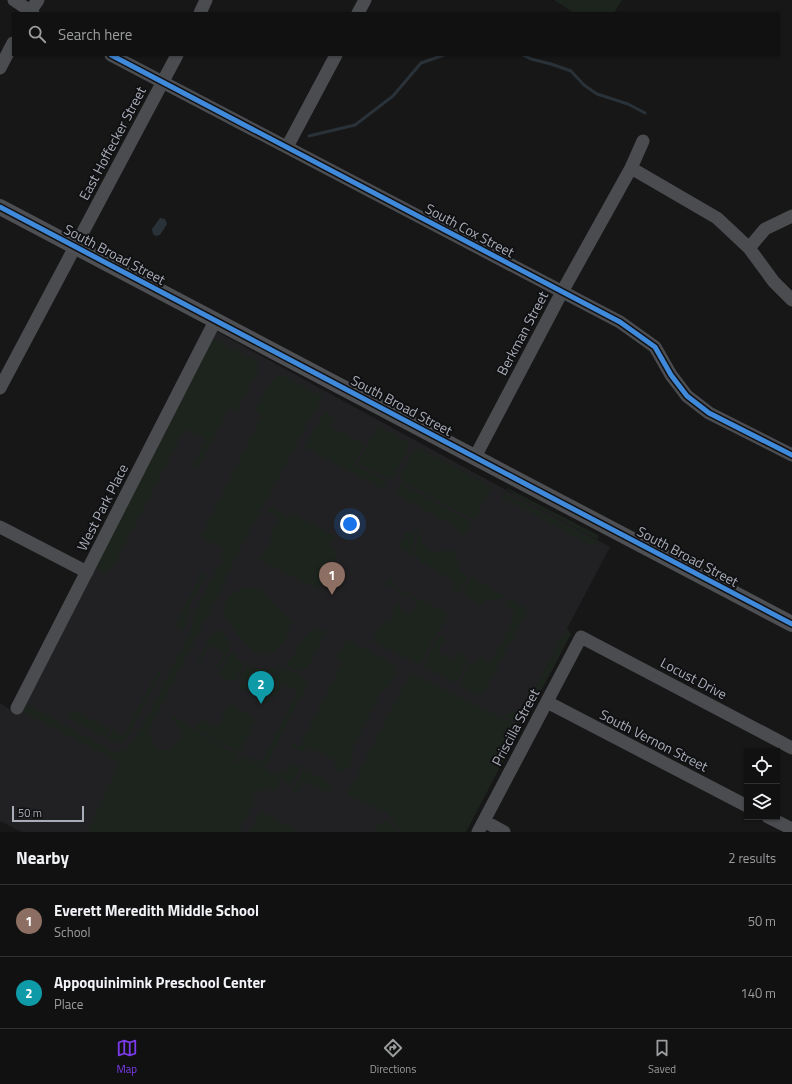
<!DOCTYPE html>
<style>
:root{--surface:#111;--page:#1a1a1a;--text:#f1f3f6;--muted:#9c9d9f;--line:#303131;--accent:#7c3aed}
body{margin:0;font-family:"Titillium Web",sans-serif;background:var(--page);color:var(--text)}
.controls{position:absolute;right:12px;bottom:12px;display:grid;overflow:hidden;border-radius:0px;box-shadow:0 1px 3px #0004}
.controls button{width:36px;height:36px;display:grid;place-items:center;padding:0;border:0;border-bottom:1px solid var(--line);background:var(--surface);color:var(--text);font:20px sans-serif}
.scale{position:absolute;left:12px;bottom:10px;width:72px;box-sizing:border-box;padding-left:4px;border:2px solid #a8adb8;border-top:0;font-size:11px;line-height:14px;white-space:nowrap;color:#a8adb8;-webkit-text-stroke:3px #111113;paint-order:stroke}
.you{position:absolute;left:350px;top:524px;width:14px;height:14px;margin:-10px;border:3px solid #fff;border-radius:50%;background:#1a73e8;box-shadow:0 0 0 6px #1a73e833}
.badge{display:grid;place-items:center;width:26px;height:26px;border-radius:50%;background:var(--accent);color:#fff;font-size:13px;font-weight:700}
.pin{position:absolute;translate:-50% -33px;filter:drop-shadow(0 1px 2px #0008)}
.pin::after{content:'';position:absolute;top:21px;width:14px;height:12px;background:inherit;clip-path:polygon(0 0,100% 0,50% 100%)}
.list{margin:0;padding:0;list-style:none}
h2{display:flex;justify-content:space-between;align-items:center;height:52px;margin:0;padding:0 16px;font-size:17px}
h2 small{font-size:13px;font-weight:400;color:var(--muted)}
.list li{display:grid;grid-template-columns:26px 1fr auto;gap:12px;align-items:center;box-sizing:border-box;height:72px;padding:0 16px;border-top:1px solid var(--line)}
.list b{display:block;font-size:15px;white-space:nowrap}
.list p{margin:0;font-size:13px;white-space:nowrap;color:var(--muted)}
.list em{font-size:13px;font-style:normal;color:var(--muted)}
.icon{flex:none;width:22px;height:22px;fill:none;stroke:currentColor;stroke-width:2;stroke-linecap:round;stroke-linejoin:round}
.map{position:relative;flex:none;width:792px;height:832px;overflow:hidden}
.search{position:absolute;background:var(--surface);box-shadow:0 1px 3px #0004;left:12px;right:12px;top:12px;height:44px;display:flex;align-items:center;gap:10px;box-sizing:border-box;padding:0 14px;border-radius:0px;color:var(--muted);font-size:15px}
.sheet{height:196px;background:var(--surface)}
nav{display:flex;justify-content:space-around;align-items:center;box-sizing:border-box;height:56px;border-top:1px solid var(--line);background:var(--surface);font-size:11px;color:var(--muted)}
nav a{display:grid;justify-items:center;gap:2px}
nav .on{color:var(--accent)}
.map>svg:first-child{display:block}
</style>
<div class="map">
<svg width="792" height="832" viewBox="0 0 792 832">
<rect width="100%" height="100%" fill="#171717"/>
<path fill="#212123" d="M214 330 610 547 460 832H22L0 821V703L17 714Z"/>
<path fill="#1d241e" d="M554 0H622L614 13H574Z
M211 338 255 360 258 363V371L236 412 229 408 198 468 193 465 206 439 185 429 113 567 105 573C99 573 98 571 96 565Z
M277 375 283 376 322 396 323 398 313 414 239 551 226 577 223 586 150 727 148 733C151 737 152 743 156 747 166 756 183 744 181 731 179 724 171 720 169 713L222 746 238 755 234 764 236 765 242 756 277 775 280 781 278 789 261 790 259 793 255 791 251 798 255 801 239 832H87L120 763 20 710 23 702 112 751C129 753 133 742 140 728H141L190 633 195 611 218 566 225 561 220 558 224 549 200 537 262 416 254 411 270 383Z
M325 412 334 417 330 426 364 445 354 464 387 481 383 489 304 447Z
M378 426 408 442 407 443 409 447 393 478 391 477 387 479 358 463Z
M419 448 492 487 474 520 403 482 404 480 400 476 414 450H417Z
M401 484 469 520 471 525 463 539 456 527 396 494Z
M507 488 598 535V540L513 494V493L506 489Z
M503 492 598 542 592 546 509 501V502L501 498V497Z
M270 507 287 517 291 513 335 536 329 546 338 552 318 589 260 560 273 536 271 535 279 519 267 512Z
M414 528 415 529 413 555 411 557 408 556 410 553 398 547 406 532 410 534Z
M418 529 421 531 419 535 423 537 420 544 437 553 440 549 446 552 454 550C458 556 456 563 460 569 462 572 465 575 467 577L459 593 452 590 457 583 419 561 420 559 415 556Z
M198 571 206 576 191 602 184 630 170 623 176 624 201 576 197 573Z
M391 573H393L389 579 393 582 391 585 448 614 443 625 438 631 420 665 372 641 384 620 390 621 393 617 391 616 398 602 401 604 399 608 411 614 417 601 385 584Z
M471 577 505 596 504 600 500 598 497 602 487 597 482 606 462 594Z
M242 588H257L262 590 270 600 291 621C289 638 275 662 254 651 247 648 230 625 226 618 221 604 229 594 242 588Z
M511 599 526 608 527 611 484 693 478 695 460 686V684L471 662 475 665 480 657 491 663 511 624 510 622 515 612 506 606 509 600Z
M567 628 571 634 540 693 534 690Z
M319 629 326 631 308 667 296 671 287 666V662C302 650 297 634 319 629Z
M220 630 226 637 230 648 218 670 216 669 224 653 209 645 199 664 197 663 212 633 215 631Z
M439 635 445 639 438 652 453 660 458 652 464 655 463 658 467 660 456 683 423 667Z
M348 640 392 663 396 668V673L388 688 381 692 352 750 351 764 347 769 341 772 335 771 333 768 336 761 308 747 304 753 292 747V745L293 743 299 747 343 662 336 657 343 645Z
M232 650 238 660 244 663 235 681 233 680 232 682 218 675Z
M247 665C258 670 270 671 281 665V667L267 679 260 683 255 684 239 679Z
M283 668H285L309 681 265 767 251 759 252 757 261 762 298 691 283 683 274 700 265 683Z
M159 669 162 670 127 739 120 743 107 739 112 729 124 736Z
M413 674 521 727 466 832H400L389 814 347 794 409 676Z
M238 683 253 686 263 684 271 703 238 686 239 684Z
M528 699 533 705 522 725 503 716 521 708Z
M230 703 237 706 236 708 256 719 240 752 218 742 195 727 205 718 204 721 209 725 217 727Z
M71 709 110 728 105 738 67 717Z
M290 763 301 767 291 786C285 782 278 779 279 771L285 773Z
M303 770H305L327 781 332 787 329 793 303 781 297 793 293 791Z
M260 811 300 832H249Z
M386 820 389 821 397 832H374L378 824 382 825Z"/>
<path fill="#2a3239" d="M160 218 165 219 167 224 160 235 156 236 153 234 152 229Z"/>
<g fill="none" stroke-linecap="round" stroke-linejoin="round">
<path stroke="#2a3239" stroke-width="3" d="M523 55 531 59 551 64 571 71 584 85 597 94 628 104 645 113
M309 136 355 125 393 96 421 63 444 55"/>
<path stroke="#4b4c50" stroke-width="13" d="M14 0 33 13
M29 13 38 0
M200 13 206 0
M358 13 365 0
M111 55 620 322 655 347 671 375 687 396 709 413 792 455
M0 68 13 43
M287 147 336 55
M631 168 717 218 749 248 774 282 792 300
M749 248 765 229 792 216
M0 388 177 55
M475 457 562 292 631 168 643 141
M0 527 87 572
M547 702 747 806
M17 708 215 321
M768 817 792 829
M484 821 504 832
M478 832 581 637 792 748"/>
<path stroke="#4d4f52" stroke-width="16" d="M0 207C264 347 528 485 792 624"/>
<defs>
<path id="cycleway" d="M111 55 620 322 655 347 671 375 687 396 709 413 792 455
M0 207C264 347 528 485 792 624"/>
</defs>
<use href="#cycleway" stroke="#111113" stroke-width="8"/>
<use href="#cycleway" stroke="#408adc" stroke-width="5"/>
</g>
<g text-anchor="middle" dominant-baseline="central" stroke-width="4" stroke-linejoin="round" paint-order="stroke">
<g font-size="14" fill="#a8adb8" stroke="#111113">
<text transform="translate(112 143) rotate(-62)">East Hoffecker Street</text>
<text transform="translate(470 230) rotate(28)">South Cox Street</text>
<text transform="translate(115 254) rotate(28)">South Broad Street</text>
<text transform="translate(522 333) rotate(-62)">Berkman Street</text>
<text transform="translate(402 405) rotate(28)">South Broad Street</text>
<text transform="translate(102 507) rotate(-63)">West Park Place</text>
<text transform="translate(688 556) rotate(28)">South Broad Street</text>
<text transform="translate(694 678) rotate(28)">Locust Drive</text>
<text transform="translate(515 727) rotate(-62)">Priscilla Street</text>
<text transform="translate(654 740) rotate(27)">South Vernon Street</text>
</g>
</g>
</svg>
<div class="controls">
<button><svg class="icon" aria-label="locate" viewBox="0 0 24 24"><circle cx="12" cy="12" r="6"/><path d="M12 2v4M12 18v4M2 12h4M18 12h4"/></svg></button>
<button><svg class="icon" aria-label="layers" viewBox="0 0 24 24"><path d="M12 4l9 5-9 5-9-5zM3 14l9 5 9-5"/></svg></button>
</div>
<div class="scale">50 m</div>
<div class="you"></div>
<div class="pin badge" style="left:332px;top:595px;background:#8d6e63">1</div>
<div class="pin badge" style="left:261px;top:704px;background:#0f9aa8">2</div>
<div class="search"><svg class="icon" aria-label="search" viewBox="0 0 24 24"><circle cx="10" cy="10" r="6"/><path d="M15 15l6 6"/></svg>Search here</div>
</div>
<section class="sheet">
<h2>Nearby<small>2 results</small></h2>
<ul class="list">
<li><span class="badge" style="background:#8d6e63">1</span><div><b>Everett Meredith Middle School</b><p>School</p></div><em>50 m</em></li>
<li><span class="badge" style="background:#0f9aa8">2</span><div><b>Appoquinimink Preschool Center</b><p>Place</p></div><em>140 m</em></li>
</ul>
</section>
<nav>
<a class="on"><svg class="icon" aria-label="map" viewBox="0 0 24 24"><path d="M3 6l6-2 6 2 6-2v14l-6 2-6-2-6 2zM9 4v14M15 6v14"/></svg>Map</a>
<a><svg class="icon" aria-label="directions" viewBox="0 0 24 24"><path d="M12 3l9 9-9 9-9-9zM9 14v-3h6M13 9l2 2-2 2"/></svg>Directions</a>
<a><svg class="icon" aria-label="saved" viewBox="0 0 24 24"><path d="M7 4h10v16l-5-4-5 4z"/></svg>Saved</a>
</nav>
